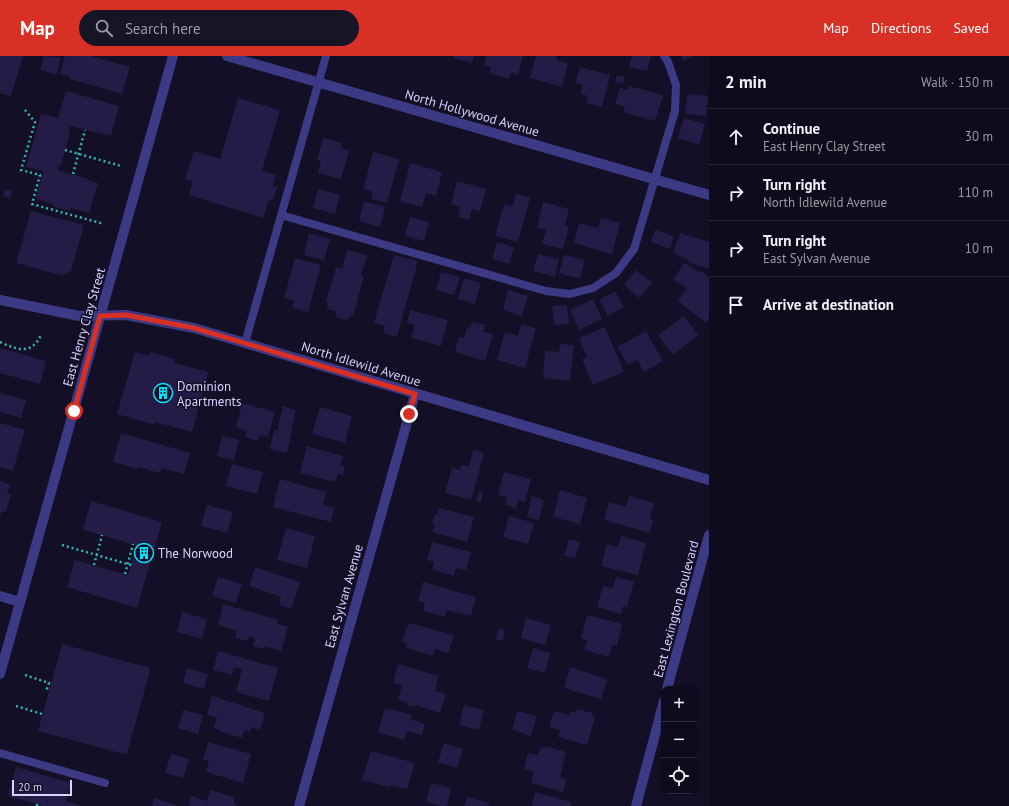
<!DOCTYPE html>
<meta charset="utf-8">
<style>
:root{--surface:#0e0b1c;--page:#171425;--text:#f1f3f6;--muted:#9b9ba3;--line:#2e2b3b;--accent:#d93025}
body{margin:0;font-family:"PT Sans",sans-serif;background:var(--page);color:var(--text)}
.controls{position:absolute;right:12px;bottom:12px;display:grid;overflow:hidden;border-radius:8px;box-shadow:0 1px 3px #0004}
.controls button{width:36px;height:36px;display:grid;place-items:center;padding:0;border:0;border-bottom:1px solid var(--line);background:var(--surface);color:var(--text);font:20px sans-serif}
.scale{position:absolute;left:12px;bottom:10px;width:60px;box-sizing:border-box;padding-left:4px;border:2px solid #d9d4ff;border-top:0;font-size:11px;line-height:14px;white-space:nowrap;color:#d9d4ff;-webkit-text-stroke:3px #130f26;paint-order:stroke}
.stop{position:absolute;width:12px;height:12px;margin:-9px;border:3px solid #d93025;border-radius:50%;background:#fff}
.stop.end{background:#d93025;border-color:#fff;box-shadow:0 1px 4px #0008}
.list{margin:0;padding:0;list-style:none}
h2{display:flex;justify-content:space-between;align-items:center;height:52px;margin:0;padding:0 16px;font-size:17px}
h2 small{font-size:13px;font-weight:400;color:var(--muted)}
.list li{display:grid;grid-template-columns:26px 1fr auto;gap:12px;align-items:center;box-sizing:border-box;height:56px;padding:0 16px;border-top:1px solid var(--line)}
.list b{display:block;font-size:15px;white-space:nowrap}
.list p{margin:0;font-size:13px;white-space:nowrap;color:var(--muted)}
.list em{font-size:13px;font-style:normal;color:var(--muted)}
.icon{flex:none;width:22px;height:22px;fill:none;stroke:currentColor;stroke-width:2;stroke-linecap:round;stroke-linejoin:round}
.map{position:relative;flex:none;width:709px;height:750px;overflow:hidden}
header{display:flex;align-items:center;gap:24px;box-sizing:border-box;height:56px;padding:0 20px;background:var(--accent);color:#fff}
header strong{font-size:19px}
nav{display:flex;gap:22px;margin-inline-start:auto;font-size:14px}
.search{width:280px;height:36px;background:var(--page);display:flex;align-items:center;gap:10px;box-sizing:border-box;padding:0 14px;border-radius:22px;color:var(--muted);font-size:15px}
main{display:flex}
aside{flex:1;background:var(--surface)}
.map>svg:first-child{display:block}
</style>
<header>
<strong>Map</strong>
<div class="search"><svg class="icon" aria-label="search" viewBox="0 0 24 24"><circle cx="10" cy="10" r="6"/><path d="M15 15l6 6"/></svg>Search here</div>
<nav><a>Map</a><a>Directions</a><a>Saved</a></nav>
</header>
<main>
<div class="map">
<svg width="709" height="750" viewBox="0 0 709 750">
<rect width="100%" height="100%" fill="#130f26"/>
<path fill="#241b47" d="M0 0H23L11 40 0 37Z
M44 0 61 1 56 19 40 14Z
M65 0H91L130 11 122 38 70 23V20L60 18Z
M454 0H474L472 7 453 2Z
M486 0H523L518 19 511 17 509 23 489 17 491 11 484 9Z
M536 0H557L556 4 568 7 562 31 530 22Z
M632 0H651L647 15 629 11Z
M681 0H694L683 5Z
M580 11 610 19 602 51 586 47 588 40 581 38 583 29 575 27Z
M617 19 625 21 623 28 615 26Z
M629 30 663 39 655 65 623 56 625 51 615 48 620 32 628 34Z
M66 35 119 50 111 80 70 70 68 76H70L61 109H59L57 114 88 123 87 124 98 127 89 157 71 152 70 155 52 150 53 148 36 143 43 115 26 111 41 58 58 62Z
M687 38 708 40 706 60 685 58Z
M238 42 280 54 262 115 276 119 273 130 277 131 273 144 269 143 263 162 189 139 193 125 185 123 194 95 220 103Z
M684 62 705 68 699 89 678 82Z
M323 82 342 87 341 92 349 95 341 123 318 117 321 105 317 104Z
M373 96 399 103 387 147 371 143 373 136 363 133Z
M410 107 442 116 436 140 426 137 422 151 400 145Z
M457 125 486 133 480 155 472 153 469 164 458 161 460 151 451 148Z
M5 133 12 135 10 142 3 140Z
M318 133 340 139 335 158 313 152Z
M516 138 530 142 518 186 495 180 504 148 513 150Z
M364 145 385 151 380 171 359 165Z
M543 146 569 153 565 170 569 171 563 193 542 188 546 174 537 172Z
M31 155 84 169 71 215 63 220 16 207Z
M410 161 429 166 424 185 405 180Z
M601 162 620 167 612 198 574 187 579 167 598 172Z
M655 174 674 180 670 193 651 186Z
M309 177 330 183 324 204 304 199Z
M680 177 709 186V213L688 206 689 204 673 197Z
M497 186 514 191 509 208 492 203Z
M347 194 367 199 361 219 364 220 353 260H350V262L346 264 337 262 335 258 336 255 327 253 328 246 326 245 336 211 342 213Z
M538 198 559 203 555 221 533 215Z
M394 199 418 205 397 281 383 277 385 270 374 267Z
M564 199 585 204 580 223 559 217Z
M295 202 321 209 308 256 292 252 294 245 284 242Z
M684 207 700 216 702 215 709 221V263L706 267 678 245 687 232 673 224Z
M636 214 652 227 639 242 624 229Z
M441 216 460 221 454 239 436 234Z
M464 222 481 227 475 248 458 243Z
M508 234 528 240 522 260 503 254Z
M615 235 624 251 608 260 599 244Z
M593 243 602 263 579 274 570 254Z
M567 249 569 268 554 269 552 250Z
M410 254 448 264 441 290 411 282 415 269 407 267Z
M684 260 698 279 673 299 658 279Z
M472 266 485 269 483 276 493 278 485 305 455 296 459 280 464 282 467 271 470 272Z
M521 268 536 272 525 312 497 304 505 276 518 280Z
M605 271 624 316 593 329 582 303 587 301 579 282Z
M646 275 663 305 644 316 637 304 628 309 617 291Z
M560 288 574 289 570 325 543 322 545 295 559 296Z
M0 292 46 305 40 328 0 317Z
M135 296 149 300 150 296 175 303 174 307 208 316 192 376 155 366V369L117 358Z
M0 337 26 344 21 362 0 356Z
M242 347 275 356 268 381 260 379 258 385 245 381 247 375 236 372Z
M283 350 296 354 291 375H292L287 397 270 393 274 374 277 375Z
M320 351 352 360 345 387 312 378Z
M0 367 25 374 13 415 0 411Z
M121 377 190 397 184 418 162 412 160 417 139 411 138 413 113 406Z
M222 380 239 384 234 404 217 400Z
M307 390 343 400 340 409 345 410 343 419 338 418 335 426 300 417Z
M473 394 484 397 471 444 445 437 452 412 460 414 461 409 469 410Z
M232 408 263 416 257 438 226 430Z
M504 416 531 423 525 446 518 444 516 452 505 449 507 441 498 439Z
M280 423 326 436 323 449 334 452 331 466 273 451Z
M0 425 10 428 7 438 11 439 6 456 2 455 0 460Z
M560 434 587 442 580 468 553 461Z
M479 436 483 437 481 446 476 445Z
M532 440 544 444 539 464 527 461Z
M629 440 654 447 650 463 653 464 650 477 604 464 609 446 626 451Z
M91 445 162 466 137 552 67 531 75 504 128 519 136 489 83 474Z
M207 449 233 456 227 477 201 470Z
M439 452 474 461 467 486 432 476 435 468 432 467 435 458 437 459Z
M509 460 534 467 528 488 503 481Z
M286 472 315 480 307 512 277 504Z
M621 480 646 487 638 519 601 510 607 488 618 491Z
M569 483 580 486 575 502 564 500Z
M432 486 471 496 466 514 456 512 454 520 432 514 434 506 427 504Z
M255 511 300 526 291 553 279 549 281 541 249 530Z
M218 521 242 528 236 547 212 540Z
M616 521 634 526 627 551 623 550 621 558 597 551 603 530 613 532Z
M423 526 476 541 471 560 447 554 445 561 423 555 425 547 418 545Z
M223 548 278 564 277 568 288 571 281 595 265 590 264 593 253 590 255 582 249 580 248 585 235 582 237 575 218 569Z
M182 556 207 563 202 583 177 576Z
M587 559 622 568 617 590 612 589 609 601 584 594 587 584 581 582Z
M526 562 551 569 545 589 521 582Z
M409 567 454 579 448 597 435 593 433 600 406 592 407 588 402 586Z
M498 573 505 574 503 585 496 583Z
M62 588 150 612 148 615H150L127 698 124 697V698L38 675Z
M533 592 550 597 545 617 527 612Z
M218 595 278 612 269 645 236 636 242 613 234 611 232 619 213 614Z
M398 608 438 620 435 635 446 638 440 657 415 649V651L407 649 408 647 398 644 402 629 393 627Z
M570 611 607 623 601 643 564 632Z
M187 612 208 618 204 633 183 627Z
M212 640 265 657 260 674 252 671 250 675H244L242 682 221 676 214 671 217 662 207 659Z
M464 649 484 654 479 674 459 669Z
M385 652 412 659 410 663 425 668 422 679 407 675 404 684 378 676Z
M577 653 592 657V660L595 661 587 689 558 681 560 674 549 671 554 655 570 659 571 655 576 656Z
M183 654 203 659 198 678 178 672Z
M517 655 537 660 531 680 512 674Z
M208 686 251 698 243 727 206 716 209 705 203 704Z
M444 687 463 693 457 712 438 706Z
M545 690 566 696 560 721 567 723 563 736 531 727 534 716 524 713 528 697 538 699 541 691 545 692Z
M371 695 415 707 407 733 390 729 389 731 362 724Z
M171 698 189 703 183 722 165 717Z
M16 711 71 727 66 745 82 750H43L8 740Z
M431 727 451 732 447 750H439L426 746Z
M210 734 234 741V747H237L236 750H189L191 740 207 745Z
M535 736 571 746 570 750H532Z
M467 741 489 747 488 750H464Z
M154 742 176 749V750H152Z"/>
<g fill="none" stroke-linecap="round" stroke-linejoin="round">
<path stroke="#2fb8b0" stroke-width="2.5" stroke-dasharray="2 3" stroke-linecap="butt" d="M25 54 35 66 21 114 40 119 32 148 104 168
M65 94 121 110
M73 118 85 74
M0 286C17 294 32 299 41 279
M62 489 131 509
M94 509 102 479
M125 518 133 488
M25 619 49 627 47 633 49 634
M16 650 42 658
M37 750V748"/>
<path stroke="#3d3a85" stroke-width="8" d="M281 159 546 235 570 238 593 232 616 217 634 193 675 55 676 29 668 6 664 0
M245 287 326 0
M0 697 105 727"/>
<path stroke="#3d3a85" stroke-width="10" d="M227 0 709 139
M0 244 79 260 126 259 194 272 709 424
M0 540 20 546
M0 618 173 0
M667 633 709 479
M299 750 415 338
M636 750 664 645"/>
</g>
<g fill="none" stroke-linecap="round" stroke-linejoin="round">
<path stroke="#d93025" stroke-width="5" d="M74 355 100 260 126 259 194 272 415 338 409 358"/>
</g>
<defs>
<symbol id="building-ring" viewBox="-11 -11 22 22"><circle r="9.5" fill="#130f26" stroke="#00e5ff" stroke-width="1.5"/><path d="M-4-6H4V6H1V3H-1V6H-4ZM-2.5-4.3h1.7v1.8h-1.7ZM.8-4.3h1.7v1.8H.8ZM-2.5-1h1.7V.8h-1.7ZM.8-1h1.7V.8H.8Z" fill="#00e5ff"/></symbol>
</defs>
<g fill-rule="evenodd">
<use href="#building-ring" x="152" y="326" width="22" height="22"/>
<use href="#building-ring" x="133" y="486" width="22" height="22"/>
</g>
<g text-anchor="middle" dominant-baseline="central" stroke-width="3" stroke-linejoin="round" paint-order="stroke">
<g font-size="13" fill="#d9d4ff" stroke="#130f26">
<text transform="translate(472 57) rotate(16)">North Hollywood Avenue</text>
<text transform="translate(84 271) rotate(-74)">East Henry Clay Street</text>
<text transform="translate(361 308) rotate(17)">North Idlewild Avenue</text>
<text transform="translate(344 540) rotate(-74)">East Sylvan Avenue</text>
<text transform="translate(676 553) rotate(-75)">East Lexington Boulevard</text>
</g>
<g font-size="13" fill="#d9d4ff" stroke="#130f26" text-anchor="start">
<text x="177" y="330">Dominion<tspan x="177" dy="15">Apartments</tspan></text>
<text x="158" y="497">The Norwood</text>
</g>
</g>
</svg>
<div class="controls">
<button>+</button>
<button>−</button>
<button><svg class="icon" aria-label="locate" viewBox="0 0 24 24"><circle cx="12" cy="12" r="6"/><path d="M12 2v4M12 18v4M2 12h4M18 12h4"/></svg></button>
</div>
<div class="scale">20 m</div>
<div class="stop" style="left:74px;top:355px"></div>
<div class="stop end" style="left:409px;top:358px"></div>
</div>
<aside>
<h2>2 min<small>Walk · 150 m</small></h2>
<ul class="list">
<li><svg class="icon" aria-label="ahead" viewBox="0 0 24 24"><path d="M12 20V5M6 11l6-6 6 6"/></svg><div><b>Continue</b><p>East Henry Clay Street</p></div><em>30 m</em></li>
<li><svg class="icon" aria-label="right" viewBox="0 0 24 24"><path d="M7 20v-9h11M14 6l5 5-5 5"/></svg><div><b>Turn right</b><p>North Idlewild Avenue</p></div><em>110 m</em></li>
<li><svg class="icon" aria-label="right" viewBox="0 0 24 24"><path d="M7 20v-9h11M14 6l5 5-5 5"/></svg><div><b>Turn right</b><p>East Sylvan Avenue</p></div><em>10 m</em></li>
<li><svg class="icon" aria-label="arrive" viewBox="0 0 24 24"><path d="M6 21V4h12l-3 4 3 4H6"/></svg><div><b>Arrive at destination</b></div></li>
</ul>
</aside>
</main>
